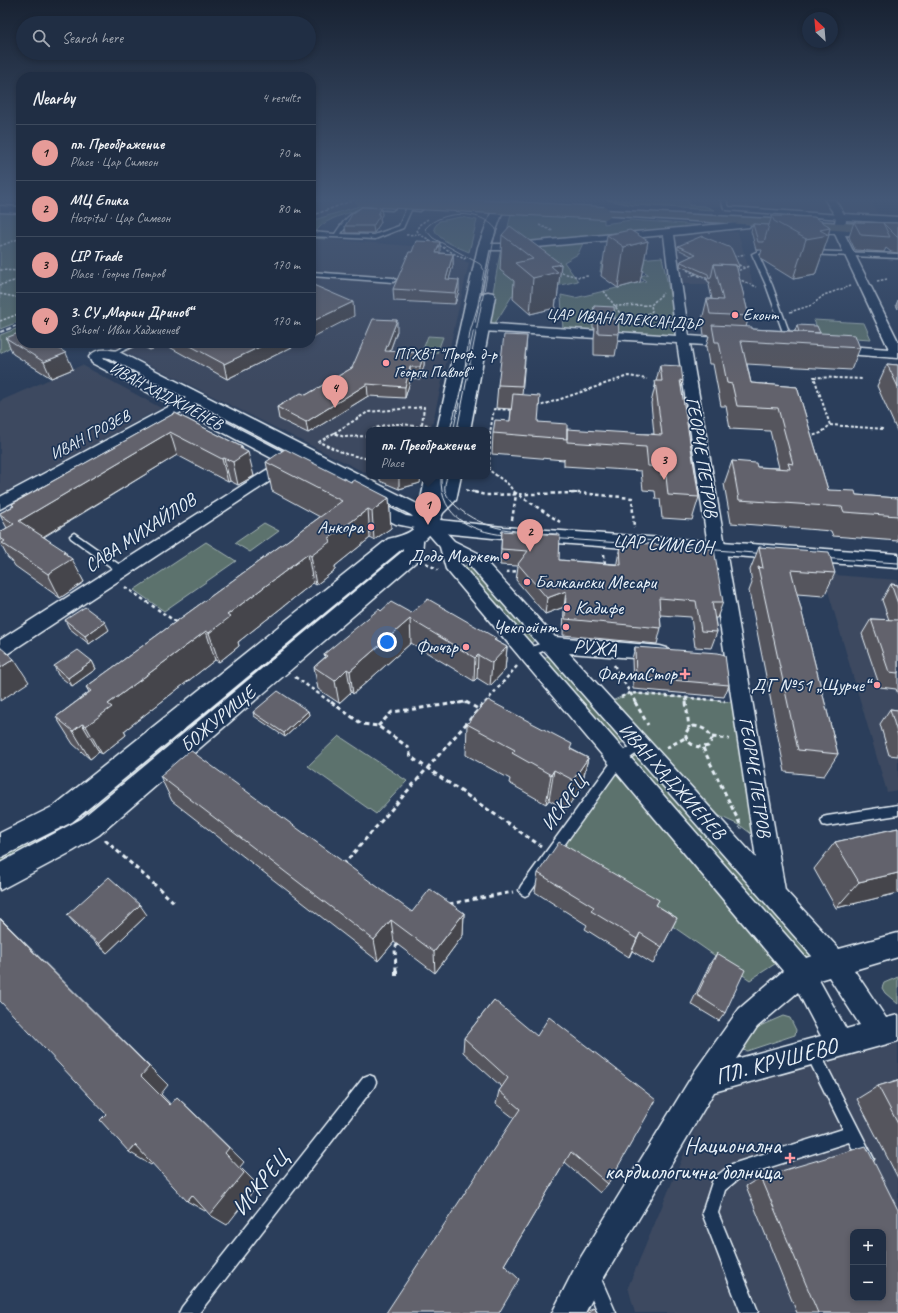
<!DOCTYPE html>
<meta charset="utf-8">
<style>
:root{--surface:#202e44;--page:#28364b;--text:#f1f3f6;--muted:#a2a8b2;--line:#3d4a5d;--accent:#e69b98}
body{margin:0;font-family:Caveat,sans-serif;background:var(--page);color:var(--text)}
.controls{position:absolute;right:12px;bottom:12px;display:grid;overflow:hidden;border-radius:8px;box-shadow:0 2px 6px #0003}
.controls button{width:36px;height:36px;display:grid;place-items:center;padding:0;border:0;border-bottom:1px solid var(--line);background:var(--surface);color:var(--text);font:20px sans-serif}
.compass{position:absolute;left:802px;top:12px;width:36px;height:36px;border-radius:50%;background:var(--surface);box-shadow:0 2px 6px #0003;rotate:334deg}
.you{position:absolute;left:387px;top:642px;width:14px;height:14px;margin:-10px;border:3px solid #fff;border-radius:50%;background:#1a73e8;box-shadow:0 0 0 6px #1a73e833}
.badge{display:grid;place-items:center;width:26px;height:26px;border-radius:50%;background:var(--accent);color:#111;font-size:13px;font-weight:700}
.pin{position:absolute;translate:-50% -33px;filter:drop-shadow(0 1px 2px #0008)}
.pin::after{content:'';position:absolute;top:21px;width:14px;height:12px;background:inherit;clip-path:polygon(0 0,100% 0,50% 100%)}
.popup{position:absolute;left:366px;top:427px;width:124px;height:52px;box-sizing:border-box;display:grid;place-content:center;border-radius:8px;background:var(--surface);filter:drop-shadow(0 1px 3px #0005);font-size:13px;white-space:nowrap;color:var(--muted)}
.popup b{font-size:15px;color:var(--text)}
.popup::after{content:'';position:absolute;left:50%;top:100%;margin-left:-8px;border:8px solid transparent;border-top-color:var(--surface)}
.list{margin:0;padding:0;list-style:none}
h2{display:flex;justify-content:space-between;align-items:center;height:52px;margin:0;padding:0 16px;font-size:17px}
h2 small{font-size:13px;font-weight:400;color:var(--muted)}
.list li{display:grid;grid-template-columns:26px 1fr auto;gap:12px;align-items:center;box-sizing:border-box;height:56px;padding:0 16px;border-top:1px solid var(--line)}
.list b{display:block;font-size:15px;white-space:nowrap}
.list p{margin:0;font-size:13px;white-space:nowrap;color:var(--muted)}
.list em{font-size:13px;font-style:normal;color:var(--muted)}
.icon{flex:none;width:22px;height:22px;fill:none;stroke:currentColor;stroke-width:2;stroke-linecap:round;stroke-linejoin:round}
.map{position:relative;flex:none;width:898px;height:1313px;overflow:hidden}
.search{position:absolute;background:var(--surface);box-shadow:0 2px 6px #0003;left:16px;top:16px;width:300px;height:44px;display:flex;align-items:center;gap:10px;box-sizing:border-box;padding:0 14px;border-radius:22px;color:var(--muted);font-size:15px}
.panel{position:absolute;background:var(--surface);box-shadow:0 2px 6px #0003;left:16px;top:72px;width:300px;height:276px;border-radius:16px}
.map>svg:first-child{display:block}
</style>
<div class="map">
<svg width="898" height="1313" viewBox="0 0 898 1313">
<rect width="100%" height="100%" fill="#2b3e5b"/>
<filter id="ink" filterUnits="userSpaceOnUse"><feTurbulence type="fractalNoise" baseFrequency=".025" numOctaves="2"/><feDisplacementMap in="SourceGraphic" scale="8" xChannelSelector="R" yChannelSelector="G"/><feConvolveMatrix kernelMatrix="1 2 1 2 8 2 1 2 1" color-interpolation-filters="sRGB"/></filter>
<g filter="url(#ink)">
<path fill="#3c4960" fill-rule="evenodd" d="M330 200H379L311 221V209Z
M699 200H870L878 214 700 205Z
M714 232H738L753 284H682L674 236Z
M311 238 436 248 469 263 431 430H369V470L364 472 106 343H311Z
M82 365 161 408 0 495V401Z
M823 574 898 580V790L887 792Z
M898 1035V1313H635L628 1287 713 1085ZM853 1232H883V1298H853Z"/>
<path fill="#5b726d" stroke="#a2b2b2" d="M419 200C398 203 323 211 316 233L326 239 311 238V221L359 206Z
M607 200H688L689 205 705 206 714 210 632 205Z
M0 211 21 212V321L0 329Z
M511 214 604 219V224L631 220 712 226 504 244Z
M461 217 477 220 469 252C458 247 438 241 434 228L439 221Z
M584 241 578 254 564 262 578 281 512 296 494 325H487L501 248Z
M662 257 679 338 563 330 561 295 575 298 646 281 640 276 648 274 635 266 600 272 602 262Z
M814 320 864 323 871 339 820 336Z
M21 327V341L0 353V335Z
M428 336 443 337 437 353 422 352Z
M264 523 279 531 250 552 235 543Z
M206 542 236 561 164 611 134 590Z
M393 554 397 557 90 814H86L82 811Z
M469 564 534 637 533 642 527 643 458 569Z
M549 656 626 741 623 743 616 742 542 658Z
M630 693 743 703 766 845 741 826 713 813 612 701Z
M339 736 407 781 376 814 308 766Z
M635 753 813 955 805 962 629 757Z
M619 769 778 962 750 980 557 846Z
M56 828 60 833 0 867V853Z
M898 977V1004L885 993 882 988 884 983Z
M783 1016 790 1018 796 1030 795 1035 747 1051 742 1050 746 1032Z"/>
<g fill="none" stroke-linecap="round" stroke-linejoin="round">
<defs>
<path id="lane" d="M721 200H726L729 207 841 215 844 217 841 219 727 210 724 208Z
M371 206H392L395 208 392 210C364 208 356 211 341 234L374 235 399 226 407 207 423 209 420 211 411 210 403 228 375 239 311 236V232L335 234C345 219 353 209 371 206Z
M762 249H775L778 251 758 254 772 285 793 343 792 344 787 343 766 285 752 254Z
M809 251 898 254V258L807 254V252Z
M311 272 393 278 396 280 393 282 311 276Z
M131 343H140L114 355 109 354Z
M74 533 124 568 126 570 124 572H118L71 538 70 536Z
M550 640 553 641 555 644 553 647 528 657 523 653 524 650Z
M640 740 644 742 645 745 644 748 623 763 529 894 525 896 521 894 519 890 521 886 615 757Z
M898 805V815L827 826 823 825 821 821 823 817 827 816Z
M812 1045 817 1047 874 1159 871 1164 866 1167 861 1164 849 1142 742 1176 725 1190 718 1213 758 1311 757 1313H741L702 1213 713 1179 732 1164 843 1129 805 1052 807 1047Z
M369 1075 374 1077 376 1082 374 1087 199 1313H179L182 1307 364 1077Z
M592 1270 598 1272 616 1313H598L584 1278 586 1272Z"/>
<path id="street" d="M825 200H835L844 214 898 217V223L846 220 845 228 898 232V238L845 235 898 341V358L834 353 828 349 834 345 889 349 835 234 805 232 800 229 805 226 834 228 836 217Z
M0 206 21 207V213L0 212Z
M745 222 750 225 749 227 674 235 689 336 733 339 739 343 733 347 690 344 785 890 839 949 898 933V957L854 970 886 1018 898 1015V1041L714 1092 600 1284 585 1313H552L578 1262 695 1071 739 1009 783 971 446 569 440 547 425 530 396 524 362 506 360 502 362 498 368 497 406 516 413 517 411 515 196 403 193 405 295 458 308 467 305 470 300 472 290 468 7 654 0 656V640L279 462 183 411 0 509V497L172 405 92 363 89 357C95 348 107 349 117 351L423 507 454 541 478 553 555 637 660 646 667 648 669 653 667 658 660 660 569 653 756 858 677 343 467 330 461 326 467 322 676 336 664 235 505 250H484L479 247 484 244H505ZM104 357 109 358 186 398 182 400 103 358ZM459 557 466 561 812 956 806 958 460 563ZM829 977 860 1025 846 1029 819 980ZM798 992 821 1036 736 1059 757 1027Z"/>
<path id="secondary" d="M504 200H516L502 214 490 247 453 430H437L478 247 491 213Z
M488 292 493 293 495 296 470 430H454L481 296 483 293Z
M426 476H461L456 500 443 513 440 520 503 527 898 554V568L503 539 432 532 423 541 422 554 419 559 99 835 73 851 0 890V863L81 819 403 551V548L72 822 0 858V833L54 806 388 539C410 534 416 531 426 510L421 499Z"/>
<path id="primary" d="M604 210 898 226V234L600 215 598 213 600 211Z"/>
</defs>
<use href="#lane" stroke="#e8f1f8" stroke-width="3"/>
<use href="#street" stroke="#e8f1f8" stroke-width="3"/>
<use href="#secondary" stroke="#e8f1f8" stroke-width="3"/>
<use href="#primary" stroke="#e8f1f8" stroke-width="3"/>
<path stroke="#e8f1f8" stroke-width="1.5" stroke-dasharray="2.5 1.5" stroke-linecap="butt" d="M428 219 419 225 417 230 419 234 464 259 467 257
M539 225 553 231
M406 235 419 234
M0 246 21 238
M733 257 745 254
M735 263 745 268
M0 270 21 271
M687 270 710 281
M558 272 579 277 588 276
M735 272 749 266
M689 277 699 272
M738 279 757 287
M877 281 887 279
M0 285 21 279
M604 291 625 320 634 324
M0 294 21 298
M615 306 651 305
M790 312 812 305 824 295 850 286
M625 320H637L652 311 651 305 663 293
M0 321 21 313"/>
<path stroke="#e8f1f8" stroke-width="2" stroke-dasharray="3 2" stroke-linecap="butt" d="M537 407 628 376 647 379
M830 425 884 429
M372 430C386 422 403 423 418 427L422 424 430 425
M334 433 319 442 346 454 369 459
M369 435 367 443 369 445
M368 436 344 437 334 433 368 412 424 407 422 424
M809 437 821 433 830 425 814 377 863 379
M466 490 478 493
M515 493 508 484 489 470 490 433 494 409 515 410
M569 493H581"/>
<path stroke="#e8f1f8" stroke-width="2.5" stroke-dasharray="3.5 3" stroke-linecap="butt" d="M474 492 485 495 579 493 632 498 634 528
M514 492 560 522
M512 520 516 495
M604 554 605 565
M426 563 438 570
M506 572 519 571
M125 587 179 624
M614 665 636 703
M295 677 332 703
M621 697 630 693 725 701
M686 698 687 703
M458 703H468
M485 703 517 666"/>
<path stroke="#e8f1f8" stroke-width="3" stroke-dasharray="4.5 3.5" stroke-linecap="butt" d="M331 702 362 724 378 726 408 747 411 757 541 846
M466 702 480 710
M635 702 648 725
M686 702 689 728
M378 726 392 712 465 702
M693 726C702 727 709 730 712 739L708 746C697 749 688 745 685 734L689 728Z
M712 737 729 739
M666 748 685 738
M703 748 741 826 740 828
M105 840 176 904
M343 865 485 702
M449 904 513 892
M396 971 395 948 399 942"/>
<path stroke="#e8f1f8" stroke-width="4" stroke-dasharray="6 4.5" stroke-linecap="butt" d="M396 970V979"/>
<use href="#lane" fill="#1d3557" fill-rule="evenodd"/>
<use href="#street" fill="#1d3557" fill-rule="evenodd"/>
<use href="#secondary" fill="#1d3557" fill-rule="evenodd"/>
<use href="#primary" fill="#6a706d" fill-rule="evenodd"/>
<path stroke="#e8f1f8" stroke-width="1" d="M450 430 463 381 470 332 478 305 484 270 480 264 433 238 425 229C440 210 481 209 496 229L457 430
M441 476C439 520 475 533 513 536
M447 476C446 481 444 486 445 491 447 497 452 502 456 506 484 532 521 532 557 534
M549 538 635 544
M629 539 711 545
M703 549 767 554
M820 558 898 563"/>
<path stroke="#e8f1f8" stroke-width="1.5" stroke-dasharray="3.5 1.5" stroke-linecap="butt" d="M311 216 354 200
M8 329 21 324"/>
<path stroke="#e8f1f8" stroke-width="2" stroke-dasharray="4.5 2" stroke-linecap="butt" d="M0 332 11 328"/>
<defs>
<path id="primary-bridge" d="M361 200 604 213"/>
</defs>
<use href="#primary-bridge" stroke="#e8f1f8" stroke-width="14" stroke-linecap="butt"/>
<use href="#primary-bridge" stroke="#6a706d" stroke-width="12"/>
</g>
<path fill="#54545d" stroke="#e8f1f8" d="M381 208 382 215 380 218 381 222 374 233H346L345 226Z
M772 216 829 227 830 228 828 235H829L815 275 793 279 762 260 760 256 762 250H756L751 231 753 224 769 225Z
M854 222 898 223V253L891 252 886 248 884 252 855 250 849 237Z
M502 235 561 264 557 300H556L555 308 530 314 513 299 514 281 500 270Z
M607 235 648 241 640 282 618 288 601 276Z
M678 246 739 266 738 269 737 270 749 316 746 327 752 329 795 331 797 325 860 348 851 370 747 364 751 383 797 387 828 490 856 495 898 498V541L833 536 831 531 731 523 724 484 732 461 757 467 779 468 770 431 730 429 726 406H721L713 364H709L706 347 709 336 704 335 702 320 707 299H712L709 285 710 282H708L707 278 680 266 681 261 692 256 678 249Z
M440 253 453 254V265L449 279 459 291 455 304 394 301 393 289Z
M898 300V309L896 305Z
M594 306 615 319 619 334 615 356 594 355V339L595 328H593V314Z
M397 331 390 351 424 353V365L420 379 411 378 405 398 368 396 308 433 279 419 277 407 306 395 352 368Z
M527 336 522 395 538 422 567 433 654 434 651 403 660 365 683 381 681 388 699 497 692 520 662 518 660 499H656L655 491 643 490 641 471 564 466V459V460L492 454 493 433 510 421 511 409 496 408 498 385Z
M6 338 73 369 51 378 13 354Z
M139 343H300L227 379 164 344 150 350 140 345Z
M887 364 898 365V433L877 386Z
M175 413 242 447 254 476 238 485 230 481 228 482 177 455 44 537 68 556 84 582 60 598 15 566 12 561 8 558 0 543V532L7 528 0 515V513L13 506 12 504Z
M266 462 351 482 389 498 391 528 374 540 370 538 335 566V570L316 585 313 583 238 642 239 646 219 662 215 660 124 731 126 735 102 754 99 752 90 759 73 744 56 717 89 692 86 687 320 517 272 491Z
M380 476H421L420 483 399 489 380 481Z
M502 531 559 560 617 564V562L620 546 723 602 717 618H715L717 632 711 648 695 647 691 617 660 615 661 628 657 644 563 635 564 607 545 614 516 580 518 566 500 565Z
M759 547 835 573 824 596 797 594 838 754 824 776 785 772 749 591 752 583 750 570Z
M891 584 898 585V694L896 689 880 687 862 634 871 619 889 620 882 600Z
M381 611 411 613 496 641 507 647 505 670 490 686 477 678 474 681 411 643 353 694 351 692 339 703 318 689 314 667 325 657 324 654Z
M65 620 109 630 89 644 69 628Z
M635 647 729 685 724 697 633 689 632 659Z
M92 661 96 669 72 686 58 675 54 666Z
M890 709 898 710V756L889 755 880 724Z
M308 711 309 715 285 737 254 716 253 712Z
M467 724 571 749 588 758 581 788 566 809 549 800 546 804 509 783 510 779 466 755Z
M160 776 412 912 464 913 463 935 435 973 394 942 378 961 172 801Z
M898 828V893L836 908 814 869 835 842Z
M538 873 659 900 656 905 677 918 653 964 632 951 629 957 585 929 587 925 535 892Z
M67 915H147L107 953 76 925Z
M717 953 725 1013 719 1021 691 1004 711 962Z
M494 1000 608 1184 600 1193 565 1162 504 1265 514 1118 496 1104 499 1091 502 1087 463 1052 464 1038Z
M898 1080V1178L857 1099 878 1086Z
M761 1177 898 1313H797L746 1186Z
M593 1308 598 1313H586L588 1310Z"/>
<path fill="#45454c" stroke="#e8f1f8" d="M381 208 382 215 380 218 381 222 374 233 373 226Z
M827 226H829L828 228H830L828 235H829L815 275 793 279 806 239 820 230Z
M648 241 640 282 618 288 624 247Z
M440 242V253H436Z
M453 254V265L446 290V279Z
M561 264 557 300H556L555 308 530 314 533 278 551 266Z
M459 280V291L455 304 456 293Z
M353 302 354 316 311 338V322Z
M397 320V331L386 362 385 351Z
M148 343H164V344L150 350Z
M268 343H300L227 379 224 364Z
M66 353 73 369 51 378 44 362Z
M424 353V365L420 379V367Z
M410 367 411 378 405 398V387Z
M367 384 368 396 308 433 306 422Z
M170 432 177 455 31 544 19 521Z
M242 447 244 455 248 452 254 476 238 485 233 462 240 448Z
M224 458 230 481 228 482 222 459Z
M401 476H421L420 483 399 489V477Z
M389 498 391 528 374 540 372 511Z
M368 509 370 538 335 566V570L316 585 311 556 328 539Z
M65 551 70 560 72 559 84 582 60 598 48 574 63 552Z
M308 554 313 583 238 642 239 646 219 662 209 633 227 615Z
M566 591 564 607 545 614 547 598Z
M410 619 411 643 353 694 350 671Z
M105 622 109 630 89 644 85 636Z
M206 631 215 660 124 731 126 735 102 754 86 726 108 704Z
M496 638 494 660 507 647 505 670 490 686 494 640Z
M478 655 477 678 474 681 475 658Z
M14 659 29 682 0 701V668Z
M92 661 96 669 72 686 68 678Z
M347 669 351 692 339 703 335 681Z
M308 711 309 715 285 737 284 733Z
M82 724 99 752 90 759 73 731Z
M588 758 581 788 566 809 573 780Z
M554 770 549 800 546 804 551 775Z
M898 873V893L836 908 859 882Z
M140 905 147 915 107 953 99 944Z
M464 913 463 935 435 973 434 952Z
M0 918 168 1085 161 1094 174 1108 170 1105 141 1076Z
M391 920 394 942 378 961 374 940Z
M640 933 632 951 629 957 637 939Z
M177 1097 195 1114 244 1162 240 1167 258 1185 227 1225 210 1215 225 1153Z
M135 1145 156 1159 151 1165 129 1152Z
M192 1195 210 1206 205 1211 187 1201Z"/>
<path fill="#62626c" stroke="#e8f1f8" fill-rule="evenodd" d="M362 207 381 208 378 215H380L373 226H345L352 214Z
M772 216 814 217 829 226H827L830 228 820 230 829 235 806 239 774 221Z
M854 222 898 223V237H897L883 223 890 237 861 235Z
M753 224 769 225 764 242H758Z
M510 226 561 264 551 266 558 272 533 278 515 263 533 259 502 235Z
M630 230 648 241 624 247 607 235Z
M702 236 731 248 739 266 736 267V265L714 264 711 278 709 279 708 274 681 262V261L696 254 678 246Z
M416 241 440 242 436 253 453 254 446 279 459 280 456 293 393 289 409 252H412Z
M714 264 736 265 749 316 710 314 707 299 723 300Z
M311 284 353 302 311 322Z
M594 306 614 307 615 319 597 317 596 321H595Z
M597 317 618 319 619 334 598 333Z
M373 319 397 320 385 351 424 353 420 367H410L405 387 367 384 306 422 277 407 301 393 306 395 352 368Z
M712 325 752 327V329L855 335 860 348 741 341 751 383 797 387 828 490 855 491 856 495 898 498V516L844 512 842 507 739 500 732 461 756 463 757 467 790 469 788 463 793 464 778 408 737 406 732 384 727 383 719 342H715Z
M797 325 817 326 820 333 799 332Z
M21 332V343H50L66 353 44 362 6 338Z
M504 335 527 336 522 386 498 385Z
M185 343H268L224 364Z
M887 364 898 365V387Z
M660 365 681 366 683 381 680 380 699 497 668 495 666 476 661 475 660 467 648 466 646 447 567 442V429L662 435 655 381H662Z
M513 394 540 396 538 422 567 424V439L493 433 495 420 510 421Z
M175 413 242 447 240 448 248 452 233 462 224 458 222 459 170 432 19 521 65 551 63 552 72 559 48 574 2 543 5 541 0 538V532L14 524 0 514V513L14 506 12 504Z
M285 449 351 482 354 480 389 498 372 511 368 509 328 539 331 541 311 556 308 554 227 615 230 617 209 633 206 631 108 704 112 707 86 726 82 724 73 731 56 717 91 691 86 687 342 501 266 462Z
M502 531 560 535 559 560 621 565 620 546 625 542 714 549 723 602H712L717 632 701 631 696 601 659 598 661 628 565 619 566 591 547 598 518 564 528 551 501 549Z
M759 547 829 552 835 573 791 570 838 754 798 750 758 567 763 568Z
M891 584 898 585V604Z
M428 599 496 638 494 640 507 647 492 663 478 655 475 658 410 619 350 671 347 669 335 681 314 667 327 656 324 654 379 609 381 611 391 602 411 613Z
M85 607 105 622 85 636 65 620Z
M871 619 898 620V673L889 672Z
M0 647 14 659 0 668Z
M635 647 718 653 725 655 729 685 636 677Z
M78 650 92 661 68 678 54 666Z
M278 691 308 711 284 733 253 712Z
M488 700 572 744 570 749 588 758 573 780 554 770 551 775 512 753 515 750 467 724Z
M890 709 898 710V736Z
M190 750 412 912 430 889 464 913 434 952 391 920 374 940 160 776Z
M898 828V873L859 882 835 842Z
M559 842 659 900 656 905 677 918 662 947 640 933 637 939 591 911 594 907 538 873Z
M109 877 140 905 99 944 67 915Z
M0 919 149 1067 141 1076 170 1105 177 1097 229 1148 225 1153 244 1173 210 1215 192 1195 187 1201 135 1145 129 1152 100 1120 106 1114 0 1001Z
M717 953 745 970 725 1013 697 995Z
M494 1000 537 1036 549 1017 656 1100 608 1184 571 1152 504 1265 519 1279 499 1313H386L520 1109 499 1091 508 1078 464 1038Z
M898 1080V1124L878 1086Z
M866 1146 898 1210V1313H818L761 1177ZM853 1232H883V1298H853Z
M593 1308 598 1313H589Z"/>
</g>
<linearGradient id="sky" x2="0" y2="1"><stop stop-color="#182232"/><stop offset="0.52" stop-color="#445877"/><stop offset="1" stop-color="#445877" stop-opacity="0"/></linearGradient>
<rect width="898" height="383" fill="url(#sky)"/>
<g fill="#ff9aa2" stroke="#1d3557" stroke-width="1.5">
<circle cx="735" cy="315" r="4"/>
<circle cx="386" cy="363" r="4"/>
<circle cx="371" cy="527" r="4"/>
<circle cx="506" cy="556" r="4"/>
<circle cx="527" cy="582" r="4"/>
<circle cx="567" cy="608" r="4"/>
<circle cx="566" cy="627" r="4"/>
<circle cx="466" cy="647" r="4"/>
<path d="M683 668h4v4h4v4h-4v4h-4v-4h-4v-4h4z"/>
<circle cx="877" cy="685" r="4"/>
<path d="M788 1152h4v4h4v4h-4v4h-4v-4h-4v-4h4z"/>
</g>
<g text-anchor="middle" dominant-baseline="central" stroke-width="3.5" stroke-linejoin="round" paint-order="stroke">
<g font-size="16" fill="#e8f1f8" stroke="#1d3557" text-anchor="start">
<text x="743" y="315">Еконт</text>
<text x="394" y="354">ПГХВТ "Проф. д-р<tspan x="394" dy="18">Георги Павлов"</tspan></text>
</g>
<g font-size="16" fill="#e8f1f8" stroke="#1d3557">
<text transform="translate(624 319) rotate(4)">ЦАР ИВАН АЛЕКСАНДЪР</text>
<text transform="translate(166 396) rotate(28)">ИВАН ХАДЖИЕНЕВ</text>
<text transform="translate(90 435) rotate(-28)">ИВАН ГРОЗЕВ</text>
</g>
<g font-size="19" fill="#e8f1f8" stroke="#1d3557">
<text transform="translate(702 457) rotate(81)">ГЕОРЧЕ ПЕТРОВ</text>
<text transform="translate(140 533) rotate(-33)">САВА МИХАЙЛОВ</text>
<text transform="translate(663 544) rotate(4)">ЦАР СИМЕОН</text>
<text transform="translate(595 648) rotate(5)">РУЖА</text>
<text transform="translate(218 719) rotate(-40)">БОЖУРИЩЕ</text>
<text transform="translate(755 777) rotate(81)">ГЕОРЧЕ ПЕТРОВ</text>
<text transform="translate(672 781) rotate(48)">ИВАН ХАДЖИЕНЕВ</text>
<text transform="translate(564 803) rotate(-54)">ИСКРЕЦ</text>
</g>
<g font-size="19" fill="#e8f1f8" stroke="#1d3557" text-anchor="end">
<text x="363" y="527">Анкора</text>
<text x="498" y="556">Додо Маркет</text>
<text x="535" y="582" text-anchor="start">Балкански Месари</text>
<text x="575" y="608" text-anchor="start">Кадифе</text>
<text x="558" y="627">Чекпойнт</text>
<text x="458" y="647">Фючър</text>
<text x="677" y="674">ФармаСтор</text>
<text x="869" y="685">ДГ №51 „Щурче“</text>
</g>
<g font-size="23" fill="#e8f1f8" stroke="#1d3557">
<text transform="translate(776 1061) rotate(-15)">ПЛ. КРУШЕВО</text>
<text transform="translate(260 1183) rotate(-52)">ИСКРЕЦ</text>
</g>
<g font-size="23" fill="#e8f1f8" stroke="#1d3557" text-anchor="end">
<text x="781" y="1145">Национална<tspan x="781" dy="26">кардиологична болница</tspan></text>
</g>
</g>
</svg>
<div class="controls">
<button>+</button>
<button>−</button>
</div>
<svg class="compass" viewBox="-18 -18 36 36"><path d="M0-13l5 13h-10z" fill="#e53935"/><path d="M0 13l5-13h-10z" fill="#a2a8b2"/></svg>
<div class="you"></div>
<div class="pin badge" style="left:428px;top:525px">1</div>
<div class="popup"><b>пл. Преображение</b>Place</div>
<div class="pin badge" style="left:530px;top:552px">2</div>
<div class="pin badge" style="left:664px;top:480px">3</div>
<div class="pin badge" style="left:335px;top:408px">4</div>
<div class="search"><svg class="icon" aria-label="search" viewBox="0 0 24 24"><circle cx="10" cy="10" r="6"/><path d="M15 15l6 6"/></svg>Search here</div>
<section class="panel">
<h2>Nearby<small>4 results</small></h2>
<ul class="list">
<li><span class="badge">1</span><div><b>пл. Преображение</b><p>Place · Цар Симеон</p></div><em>70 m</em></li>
<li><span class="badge">2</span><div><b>МЦ Епика</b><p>Hospital · Цар Симеон</p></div><em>80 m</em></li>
<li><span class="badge">3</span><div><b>LIP Trade</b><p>Place · Георче Петров</p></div><em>170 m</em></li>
<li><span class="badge">4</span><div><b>3. СУ „Марин Дринов“</b><p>School · Иван Хаджиенев</p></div><em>170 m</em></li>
</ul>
</section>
</div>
